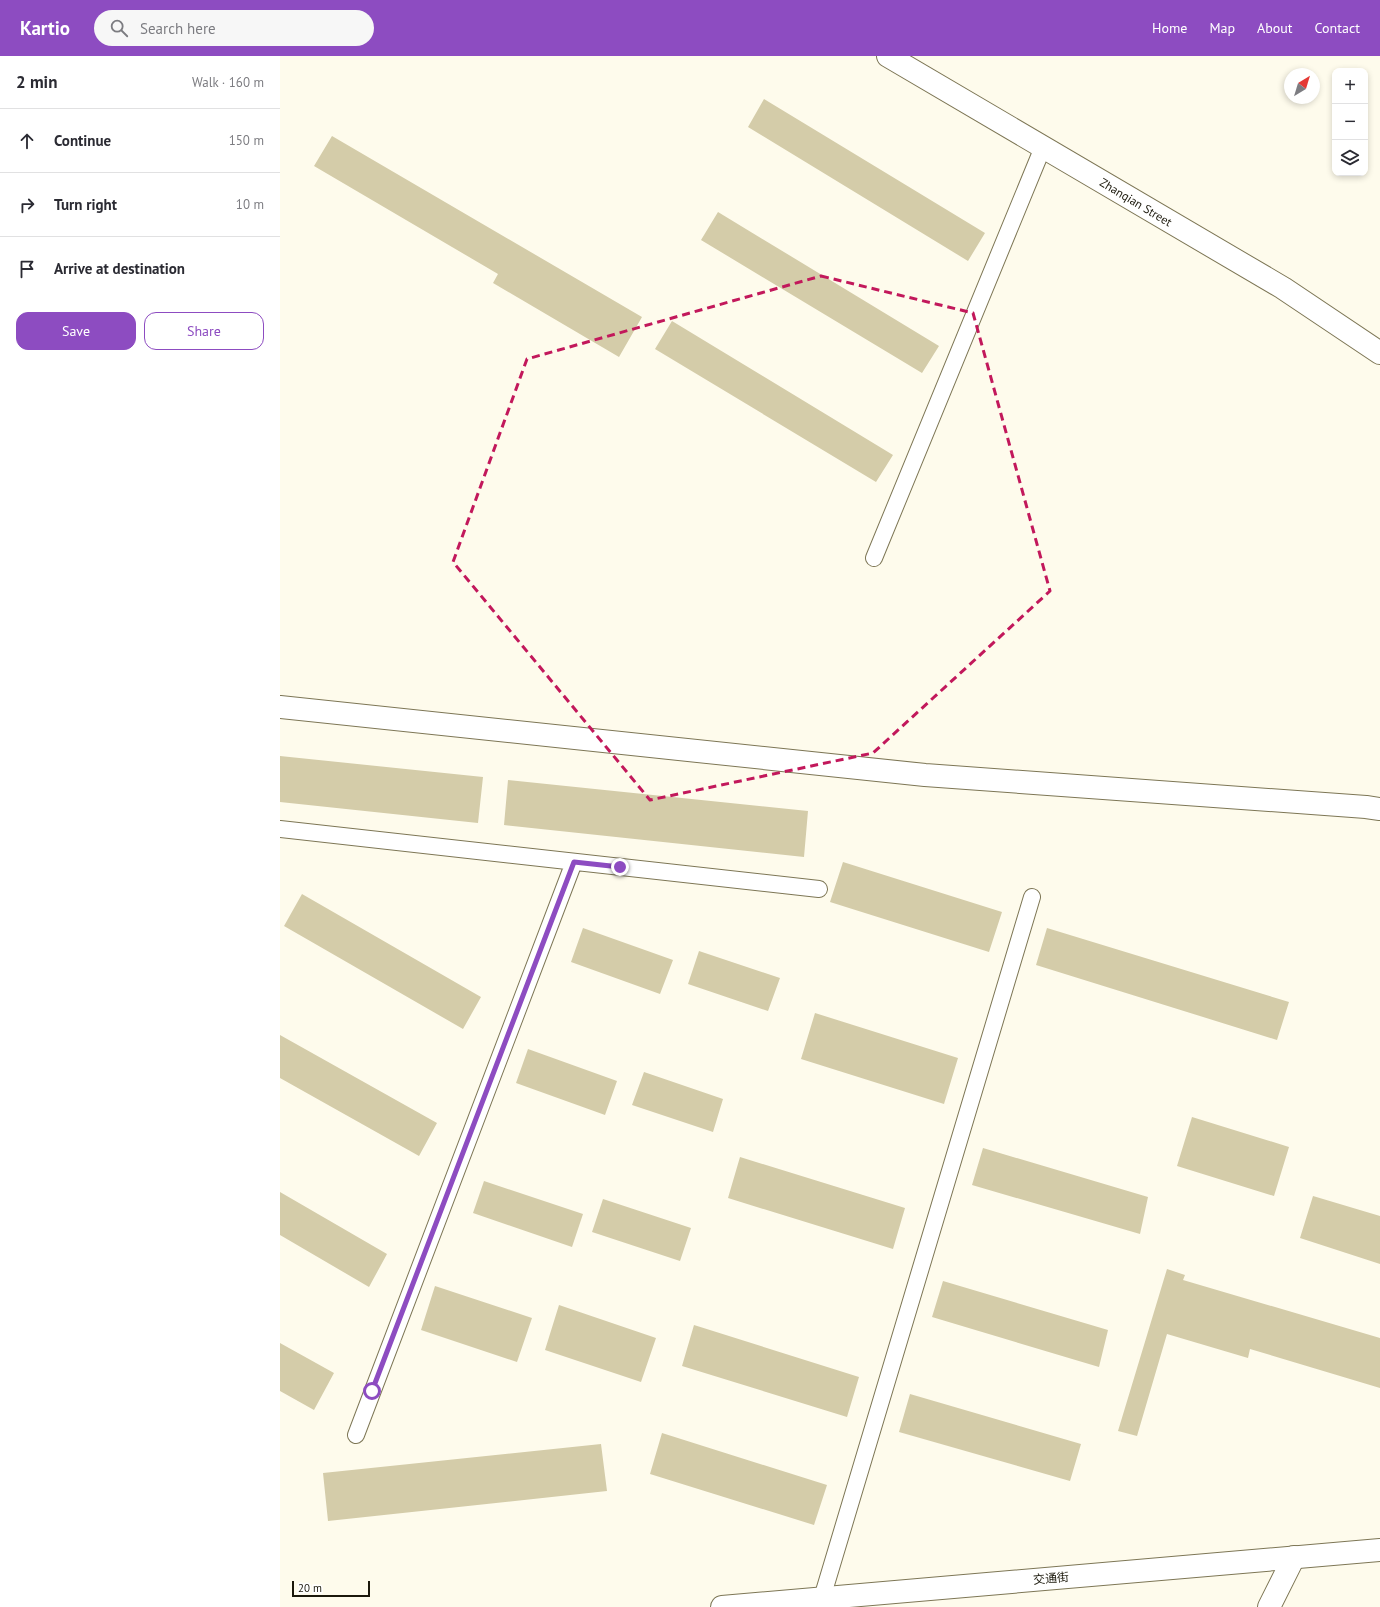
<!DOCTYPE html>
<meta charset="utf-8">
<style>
:root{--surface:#fff;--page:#f7f7f7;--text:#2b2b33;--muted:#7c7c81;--line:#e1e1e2;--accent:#8d4cc1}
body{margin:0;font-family:"PT Sans","Noto Sans SC",sans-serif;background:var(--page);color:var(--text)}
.controls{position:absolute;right:12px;top:12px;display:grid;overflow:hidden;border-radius:8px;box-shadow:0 2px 6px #0003}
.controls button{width:36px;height:36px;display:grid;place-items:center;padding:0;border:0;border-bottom:1px solid var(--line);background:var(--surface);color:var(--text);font:20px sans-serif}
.compass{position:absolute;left:1004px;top:12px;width:36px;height:36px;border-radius:50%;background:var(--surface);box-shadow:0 2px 6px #0003;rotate:38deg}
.scale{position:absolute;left:12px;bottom:10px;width:78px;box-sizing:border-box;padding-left:4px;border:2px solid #1b180b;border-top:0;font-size:11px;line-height:14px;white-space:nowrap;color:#1b180b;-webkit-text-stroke:3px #fff;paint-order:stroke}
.stop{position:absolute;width:12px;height:12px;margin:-9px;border:3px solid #8d4cc1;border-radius:50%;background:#fff}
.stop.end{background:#8d4cc1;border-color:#fff;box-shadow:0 1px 4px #0008}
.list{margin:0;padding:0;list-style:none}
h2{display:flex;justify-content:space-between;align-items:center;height:52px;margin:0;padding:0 16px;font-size:17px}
h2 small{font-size:13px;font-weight:400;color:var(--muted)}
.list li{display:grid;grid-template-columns:26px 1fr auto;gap:12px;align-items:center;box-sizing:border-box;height:64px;padding:0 16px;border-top:1px solid var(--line)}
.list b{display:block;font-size:15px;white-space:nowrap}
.list em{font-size:13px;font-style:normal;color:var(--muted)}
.actions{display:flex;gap:8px;padding:12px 16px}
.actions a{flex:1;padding:9px 0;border:1px solid var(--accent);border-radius:12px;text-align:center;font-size:14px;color:var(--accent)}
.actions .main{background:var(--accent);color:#fff}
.icon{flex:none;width:22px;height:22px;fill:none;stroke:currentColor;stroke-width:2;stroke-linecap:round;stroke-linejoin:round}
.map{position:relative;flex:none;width:1100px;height:1551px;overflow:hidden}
header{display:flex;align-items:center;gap:24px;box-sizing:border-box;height:56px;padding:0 20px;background:var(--accent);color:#fff}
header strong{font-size:19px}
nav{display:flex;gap:22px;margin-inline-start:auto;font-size:14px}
.search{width:280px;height:36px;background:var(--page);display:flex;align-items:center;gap:10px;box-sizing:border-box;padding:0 14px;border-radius:22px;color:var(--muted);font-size:15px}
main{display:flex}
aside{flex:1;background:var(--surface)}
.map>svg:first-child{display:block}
</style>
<header>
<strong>Kartio</strong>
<div class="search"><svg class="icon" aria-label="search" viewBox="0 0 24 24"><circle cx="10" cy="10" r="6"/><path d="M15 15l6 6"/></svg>Search here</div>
<nav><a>Home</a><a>Map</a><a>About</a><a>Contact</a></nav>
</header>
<main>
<aside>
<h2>2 min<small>Walk · 160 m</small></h2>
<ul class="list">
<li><svg class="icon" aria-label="ahead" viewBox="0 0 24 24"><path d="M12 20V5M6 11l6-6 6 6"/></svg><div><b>Continue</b></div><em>150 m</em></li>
<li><svg class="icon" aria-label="right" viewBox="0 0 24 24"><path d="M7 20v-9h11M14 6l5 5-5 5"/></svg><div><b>Turn right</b></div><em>10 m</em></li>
<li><svg class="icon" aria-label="arrive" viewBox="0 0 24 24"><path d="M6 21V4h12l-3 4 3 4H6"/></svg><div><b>Arrive at destination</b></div></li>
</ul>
<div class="actions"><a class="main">Save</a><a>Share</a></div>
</aside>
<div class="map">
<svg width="1100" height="1551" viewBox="0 0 1100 1551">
<rect width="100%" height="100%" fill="#fefbec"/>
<path fill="#d4cca9" d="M484 43 705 177 688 205 468 71Z
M52 80 362 261 339 301 213 227 218 218 34 110Z
M438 156 659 290 642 317 421 184Z
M392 265 613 399 596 426 375 293Z
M0 700 203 721 198 767 0 746Z
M228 724 528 755 524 801 224 769Z
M563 806 722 856 709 896 550 846Z
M22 838 201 941 183 973 4 870Z
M303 872 393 904 380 938 291 906Z
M767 872 1009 946 997 984 756 909Z
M419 895 500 922 488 955 408 928Z
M535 957 678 1002 664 1048 521 1003Z
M0 979 157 1067 139 1100 0 1022Z
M248 993 337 1025 325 1059 236 1027Z
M364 1016 443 1043 433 1076 352 1049Z
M912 1061 1009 1091 994 1140 897 1110Z
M703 1092 868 1141 860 1178 692 1129Z
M460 1101 625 1152 613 1193 448 1142Z
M204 1125 303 1158 292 1191 193 1157Z
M0 1136 107 1198 89 1231 0 1179Z
M1033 1140 1100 1160V1208L1020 1182Z
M323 1143 411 1172 400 1205 312 1176Z
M887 1213 905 1219 903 1224 1100 1282V1332L970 1293 968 1302 887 1278 857 1380 838 1375Z
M663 1225 828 1274 819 1311 652 1261Z
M155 1230 252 1262 237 1306 141 1274Z
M279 1249 376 1282 361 1326 265 1294Z
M414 1269 579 1321 567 1361 402 1310Z
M0 1287 54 1317 34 1354 0 1335Z
M630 1338 801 1388 790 1425 619 1376Z
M382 1377 547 1429 534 1469 370 1418Z
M321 1388 327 1435 48 1465 43 1417Z"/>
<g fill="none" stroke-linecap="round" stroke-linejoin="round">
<defs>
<path id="service" d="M594 502 763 91
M0 773 539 833
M76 1379 294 806
M542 1542 752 841"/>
<path id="minor" d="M0 651 645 719 1086 751 1100 753
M989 1551 1014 1501"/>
<path id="tertiary" d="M608 0 1003 232 1100 297
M442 1551 1100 1494"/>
</defs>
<use href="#service" stroke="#7d7655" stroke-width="18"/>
<use href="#minor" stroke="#7d7655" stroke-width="24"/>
<use href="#tertiary" stroke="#7d7655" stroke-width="24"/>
<use href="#service" stroke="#fff" stroke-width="16"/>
<use href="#minor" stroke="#fff" stroke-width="22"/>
<use href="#tertiary" stroke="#fff" stroke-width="22"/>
</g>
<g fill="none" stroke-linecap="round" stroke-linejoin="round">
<path stroke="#8d4cc1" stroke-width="5" d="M92 1335 294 806 340 811"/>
</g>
<path fill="none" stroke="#c2185b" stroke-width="3" stroke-dasharray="8 5" stroke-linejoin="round" d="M541 220 693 257 770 535 593 697 370 744 173 506 247 303Z"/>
<g text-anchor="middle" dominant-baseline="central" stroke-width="3.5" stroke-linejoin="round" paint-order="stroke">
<g font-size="12" fill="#1b180b" stroke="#fff">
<text transform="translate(856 146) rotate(31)">Zhanqian Street</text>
<text transform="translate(771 1522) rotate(-5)">交通街</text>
</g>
</g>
</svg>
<div class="controls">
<button>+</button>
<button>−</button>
<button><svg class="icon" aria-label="layers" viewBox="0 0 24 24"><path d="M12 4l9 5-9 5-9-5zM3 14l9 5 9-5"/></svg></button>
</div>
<svg class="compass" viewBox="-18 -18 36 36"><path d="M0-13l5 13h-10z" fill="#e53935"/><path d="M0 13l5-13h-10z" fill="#7c7c81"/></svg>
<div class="scale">20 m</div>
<div class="stop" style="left:92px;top:1335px"></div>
<div class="stop end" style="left:340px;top:811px"></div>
</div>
</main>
